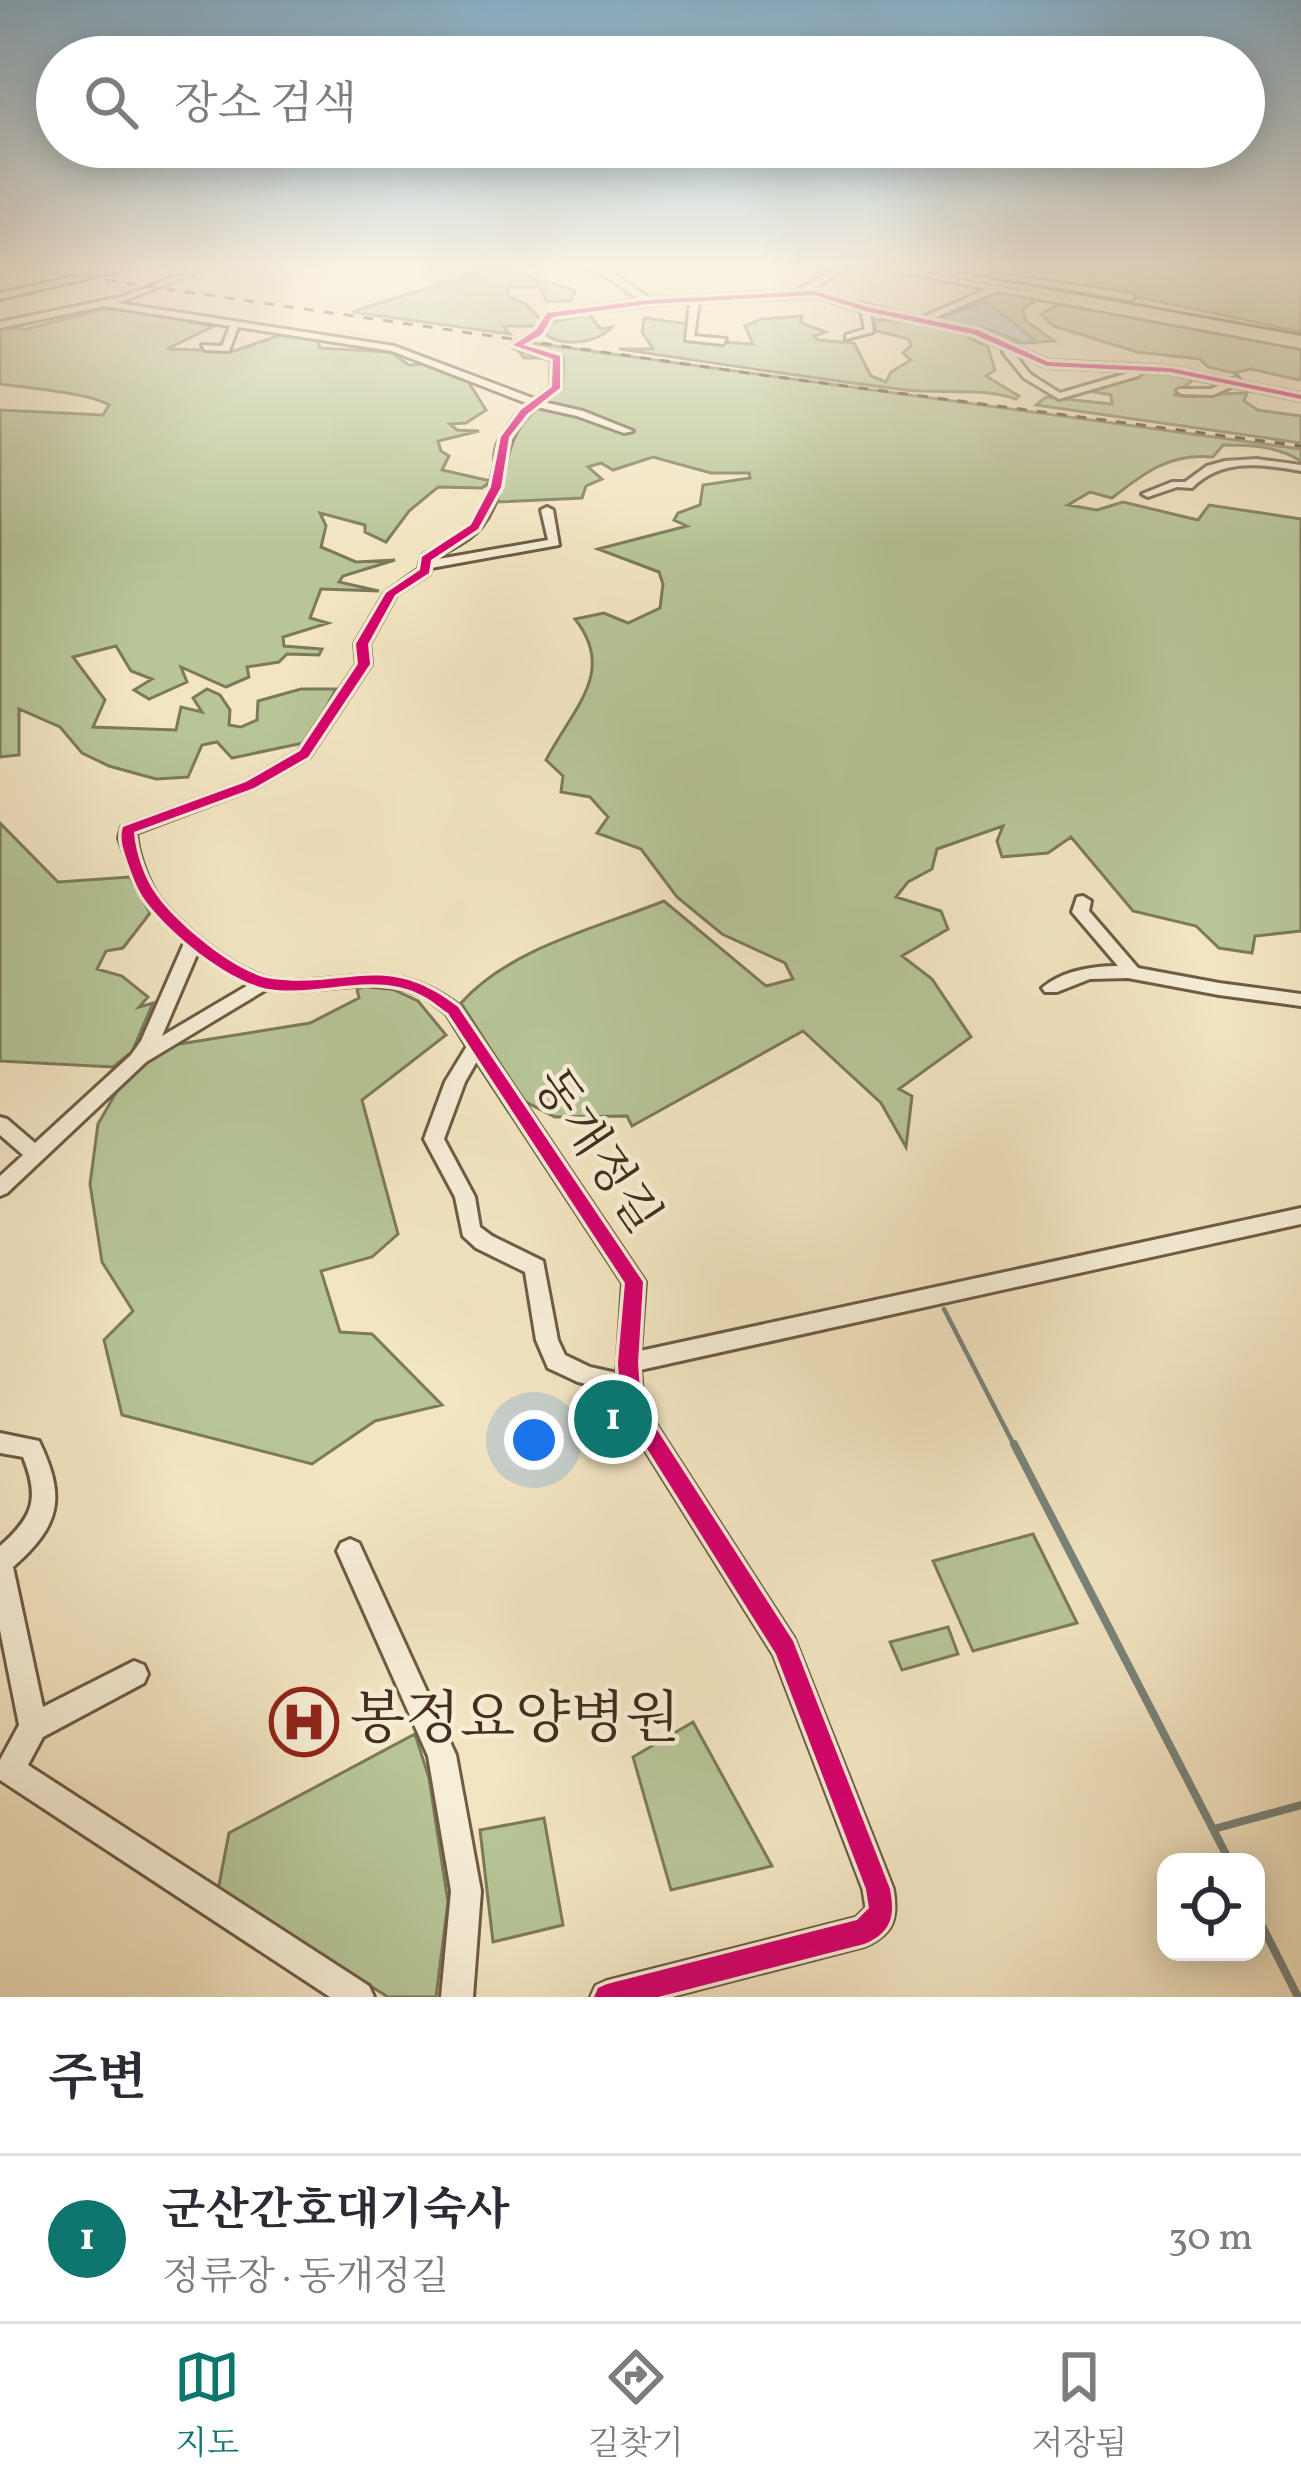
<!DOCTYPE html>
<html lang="ko">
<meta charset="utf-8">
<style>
:root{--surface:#fff;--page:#f7f7f7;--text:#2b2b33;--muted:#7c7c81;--line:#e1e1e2;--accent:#0f766e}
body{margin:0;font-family:Vollkorn,"Noto Serif KR",serif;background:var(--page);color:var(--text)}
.controls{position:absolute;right:36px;bottom:36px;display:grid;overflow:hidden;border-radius:24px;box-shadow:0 6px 30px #0003}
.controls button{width:108px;height:108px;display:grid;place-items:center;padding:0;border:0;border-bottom:3px solid var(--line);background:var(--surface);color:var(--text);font:60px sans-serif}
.you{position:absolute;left:534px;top:1440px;width:42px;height:42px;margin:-30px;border:9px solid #fff;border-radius:50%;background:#1a73e8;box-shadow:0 0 0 18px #1a73e833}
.badge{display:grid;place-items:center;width:78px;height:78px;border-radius:50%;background:var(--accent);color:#fff;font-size:39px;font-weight:700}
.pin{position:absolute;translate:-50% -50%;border:6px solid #fff;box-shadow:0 3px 12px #0006}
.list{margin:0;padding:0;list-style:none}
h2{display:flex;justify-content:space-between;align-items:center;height:156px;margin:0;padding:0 48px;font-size:51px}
h2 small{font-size:39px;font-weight:400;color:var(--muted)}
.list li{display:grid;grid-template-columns:78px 1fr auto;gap:36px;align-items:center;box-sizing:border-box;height:168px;padding:0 48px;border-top:3px solid var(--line)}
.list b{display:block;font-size:45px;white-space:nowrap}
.list p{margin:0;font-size:39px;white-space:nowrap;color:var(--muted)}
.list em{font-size:39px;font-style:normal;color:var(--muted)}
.icon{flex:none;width:66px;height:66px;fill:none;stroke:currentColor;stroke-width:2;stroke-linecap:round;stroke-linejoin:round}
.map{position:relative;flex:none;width:1301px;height:1997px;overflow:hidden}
.search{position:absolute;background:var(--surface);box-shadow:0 6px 30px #0003;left:36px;right:36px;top:36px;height:132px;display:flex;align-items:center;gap:30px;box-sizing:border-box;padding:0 42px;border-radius:66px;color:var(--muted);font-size:45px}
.sheet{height:324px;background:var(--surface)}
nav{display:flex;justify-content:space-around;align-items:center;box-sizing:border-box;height:168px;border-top:3px solid var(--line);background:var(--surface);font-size:33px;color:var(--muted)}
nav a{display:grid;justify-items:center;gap:6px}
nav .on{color:var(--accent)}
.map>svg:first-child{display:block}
</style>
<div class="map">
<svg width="1301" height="1997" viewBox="0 0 1301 1997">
<rect width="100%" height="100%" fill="#f3e5c2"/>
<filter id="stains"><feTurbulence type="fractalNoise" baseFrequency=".00167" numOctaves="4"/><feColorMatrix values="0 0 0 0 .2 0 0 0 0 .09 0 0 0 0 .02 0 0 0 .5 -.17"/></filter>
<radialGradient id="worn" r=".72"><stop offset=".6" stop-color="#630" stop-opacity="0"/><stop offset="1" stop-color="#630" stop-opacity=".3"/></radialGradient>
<path fill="#b7c597" stroke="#7c7a5a" stroke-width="3" d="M488 266 575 290 571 301 547 302 540 287H507L509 297 526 304 542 321 540 326H503L510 334 353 312C385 300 415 294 447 281L454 283Z
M1096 266H1301V332L1086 286Z
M997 290 1038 299 1023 309 1026 321 1054 341 1025 343 967 337 988 347 995 370 986 376 1019 396 1016 399C980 387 943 394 906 390 810 378 715 363 619 349H653L642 332 644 318 688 324 687 340 753 344 745 326 761 319 802 316 801 323 826 332 814 336 818 340 854 343 871 376 886 382 891 372 911 360 903 353 911 346 909 339 876 331 874 320 923 322Z
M1064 302 1301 346V375L1299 380 1251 369 1234 373 1208 367 1200 359 1137 352 1053 326 1041 314Z
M103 309 154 312 212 327 167 349 234 351 286 333 317 338 320 348 390 352 409 365 427 364 466 378 486 410 466 423 450 424 457 430 479 431 438 441 441 451 449 456 442 470 491 481 482 488 438 487 409 511 386 542 365 532V525L320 513 326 526 321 547 356 562 395 560 343 576 339 582 379 591 321 589 310 618 328 623 283 637 284 646 322 649 319 655 287 654 279 662 247 667 249 677 226 687 181 667 187 682 149 699 134 690 152 679 131 671 116 646 73 657 105 700 93 727 176 730 181 707 202 712 193 698 207 689 220 695 230 710 229 725 241 727 257 720 258 701 301 689H336L308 742 232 758 217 742 202 745 188 777 156 779 109 766 82 753 60 727 19 709V755L0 757V410L103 415 109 405C89 393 28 388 0 384V328L27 329Z
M593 313 591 317 601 329 612 327C596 344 559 348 543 332L548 323Z
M525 342 1301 449V461C1277 446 1251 445 1223 445L1213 457C1170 453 1145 472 1112 498L1090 492 1068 505 1097 510 1123 502 1198 520 1209 505 1301 519V931L1255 936 1252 953 1219 948 1196 926 1133 911 1071 837 1048 853 1002 857 997 841 1003 826 937 849 932 869 908 882 896 897 941 911 948 929 902 956 932 979 971 1037 899 1089 912 1096 906 1147 881 1103 803 1031 632 1126 627 1116 555 1117 524 1101 461 1003C510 948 597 928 664 901L766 986 793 979 785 963 722 934 677 897 641 849 597 833 608 817 590 797 561 792 563 776 546 760C573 708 617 672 575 619L604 613 628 623 660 608 663 584 659 572 598 549 687 526 674 520 678 513 700 505 703 485 750 478 749 473H711L653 457 613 470 601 463 588 467 602 479 586 486 582 498 497 502C496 486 492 467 494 452 499 420 539 403 559 382L550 375V358H524L514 344Z
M1161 369 1195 378 1175 395C1200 400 1221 392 1247 393L1244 401 1258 410 1301 416V443L1036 405 1046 397 1112 404 1111 395 1084 390Z
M0 823 58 882 130 877 150 913 123 948 106 951 97 969 122 976 148 997 139 1007 153 1003 132 1052 113 1067 0 1061Z
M377 982 418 1001 446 1035 362 1100 398 1234 372 1257 321 1271 340 1332 372 1334 442 1405 375 1421 312 1464 122 1415 104 1340 133 1311 102 1262 90 1184 98 1124 124 1079 167 1046 310 1023 359 998 357 989Z
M1033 1534 1077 1623 973 1651 933 1561Z
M948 1627 958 1654 902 1670 890 1642Z
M693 1722 772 1866 671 1890 633 1757Z
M415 1734 429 1778 448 1902 436 1997H388L218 1890 229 1833Z
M544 1818 563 1925 493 1942 480 1830Z"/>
<path fill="#9dbdbb" stroke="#79847b" stroke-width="3" d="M986 301 1036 341 1025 343 981 327 935 320Z"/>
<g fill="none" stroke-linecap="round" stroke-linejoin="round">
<path stroke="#79847b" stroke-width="4.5" d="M944 1309 1015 1447"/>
<path stroke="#79847b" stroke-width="8" d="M1014 1444 1230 1862
M1214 1829 1301 1805
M1256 1914 1298 1997"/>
<defs>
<path id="minor" d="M203 266H213L118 303 394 346 535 399 551 387 552 360 514 347V343L536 330 547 313 640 300 610 279 581 266H591L616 275 650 299 796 291 842 266H851L808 291 921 318 987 289 873 266H888L1301 342V348L997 291 930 320 978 330 1049 361 1170 367 1230 380 1237 377 1241 382 1301 394V400L1233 386 1213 395 1182 394 1177 391 1179 389H1211L1222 384 1170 373 1135 371 1140 374 1138 376 1059 399 1024 378 1003 352 1007 350 972 334 870 313 873 332 846 339V335L865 329 861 311 814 296 699 302 694 336 726 339 723 344 686 340 690 302 648 305 553 317 542 334 525 344 562 358 561 388 543 402 583 411 633 431 624 433 577 416 537 407C494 440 513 487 481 527 470 541 447 550 433 560L548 540 541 510 547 507 553 510 559 545 431 568 429 574 396 595 369 644 371 664 309 757 255 788 136 833C137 851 146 877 156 893 175 922 239 975 274 979 349 987 389 953 459 1006L645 1282 640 1351 1301 1208V1224L640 1370 643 1405 794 1639 893 1889C898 1918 893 1934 864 1946L668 1997H591L596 1986 607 1981 856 1918 866 1908 863 1889 774 1655 623 1414 618 1392 578 1382 548 1368 536 1340 525 1272 476 1248 463 1236 455 1197 424 1139 445 1082 467 1046 447 1014 425 997 405 989 365 985 294 991 267 989 146 1062 7 1193 0 1196V1176L23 1155 0 1135V1117L7 1119 35 1143 131 1055 141 1041 185 941C145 906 136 888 119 838L122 827 245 782 299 751 357 664 355 644 385 593 419 569 422 556C436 547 459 537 471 524 504 486 484 437 529 404L392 351 238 327 229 351 205 350 202 345 222 346 230 326 104 306 0 328V322L121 297ZM1013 352 1047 367 1135 371 1060 393 1030 374ZM198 952 250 984 162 1036ZM477 1061 623 1283 617 1373 590 1367 565 1355 558 1340 543 1261 492 1236 480 1227 475 1197 444 1139 465 1082Z
M994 273 1131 294 1135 297 1131 300 991 277Z
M1256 459 1301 465V471C1262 464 1222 458 1192 488L1177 487 1148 497 1142 494 1172 482H1185L1207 466 1225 461Z
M1083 896 1091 901 1089 911 1138 968 1219 983 1301 994V1006L1219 995 1128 978 1090 979 1057 992H1045L1042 988C1062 971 1092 966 1118 966L1072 912 1077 897Z
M0 1433 39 1441C66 1497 61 1525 13 1567L43 1707 134 1661 144 1665 148 1674 144 1683 43 1737 28 1765 369 1986 374 1997H330L0 1780V1760L19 1725 0 1630V1546C33 1517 40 1499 23 1457L0 1453Z
M350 1539 359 1543 456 1755 481 1891 473 1997H441L451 1891 428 1756 337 1551 341 1543Z"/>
<path id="major" d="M123 266H139L0 299V293Z"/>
<path id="highway" d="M898 266H919L1301 336V344Z"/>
</defs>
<use href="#minor" stroke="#6e5c46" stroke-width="6"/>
<use href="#major" stroke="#422e1c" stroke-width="6"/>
<use href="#highway" stroke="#422e1c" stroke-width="6"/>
<use href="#minor" fill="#f7eed7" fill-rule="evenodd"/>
<use href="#major" fill="#f3e5c2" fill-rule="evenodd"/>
<use href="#highway" fill="#f3e5c2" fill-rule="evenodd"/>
<path stroke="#422e1c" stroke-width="3" stroke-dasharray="10 10" stroke-linecap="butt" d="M7 266 762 375 1301 446"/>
<defs>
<path id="cycleway" d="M815 291 867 307 978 330 1048 362 1170 368 1301 395V399L1170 372 1047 366 973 334 865 311 815 295 648 304 552 317 542 334 523 345 560 356V388L527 414 509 437 501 487 478 529 431 560 429 573 395 595 368 644 370 664 308 757 254 788 134 832C135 851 144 877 155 893 174 922 238 975 272 979 349 989 385 951 458 1007L643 1282 638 1363 641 1405 793 1641 890 1889C895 1916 892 1932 864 1944L658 1997H594L598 1988 607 1984 857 1920 869 1908 866 1889 776 1654 621 1407 618 1363 625 1283 448 1013C440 1008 433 1001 425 997 377 969 321 997 269 989 228 982 166 931 143 897 136 886 132 874 128 863 124 850 119 840 123 827L246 782 300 751 358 664 356 644 386 593 420 570 422 557 471 525 491 487 501 437 521 410 552 387 553 359 513 345 536 330 547 313 648 300Z"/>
</defs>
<use href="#cycleway" stroke="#f7eed7" stroke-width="7"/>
<use href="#cycleway" fill="#d6006c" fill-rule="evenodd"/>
</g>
<linearGradient id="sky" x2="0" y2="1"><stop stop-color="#8ab8d6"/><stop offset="0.49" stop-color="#faf3e4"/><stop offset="1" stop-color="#faf3e4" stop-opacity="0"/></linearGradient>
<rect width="1301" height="545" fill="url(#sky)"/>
<defs>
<symbol id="hospital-ring" viewBox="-11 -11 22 22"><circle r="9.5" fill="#f7eed7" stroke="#8f2418" stroke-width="1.5"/><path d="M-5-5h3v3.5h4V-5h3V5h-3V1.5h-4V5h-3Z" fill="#8f2418"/></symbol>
</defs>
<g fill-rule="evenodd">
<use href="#hospital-ring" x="266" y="1684" width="76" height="76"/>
</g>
<g text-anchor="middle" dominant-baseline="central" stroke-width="9" stroke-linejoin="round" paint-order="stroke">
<g font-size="48" fill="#422e1c" stroke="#f7eed7">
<text transform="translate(595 1152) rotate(56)">동개정길</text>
</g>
<g font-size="57" fill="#422e1c" stroke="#f7eed7" text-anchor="start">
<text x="350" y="1722">봉정요양병원</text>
</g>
</g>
<rect width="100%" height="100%" filter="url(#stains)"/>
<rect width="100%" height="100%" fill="url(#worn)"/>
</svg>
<div class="controls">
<button><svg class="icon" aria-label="locate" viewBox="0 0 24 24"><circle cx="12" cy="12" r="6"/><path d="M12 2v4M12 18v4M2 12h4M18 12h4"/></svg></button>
</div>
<div class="you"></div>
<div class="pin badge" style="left:613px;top:1419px">1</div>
<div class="search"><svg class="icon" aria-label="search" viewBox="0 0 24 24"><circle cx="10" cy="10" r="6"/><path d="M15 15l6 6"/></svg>장소 검색</div>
</div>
<section class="sheet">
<h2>주변<small></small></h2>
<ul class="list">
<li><span class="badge">1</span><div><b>군산간호대기숙사</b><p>정류장 · 동개정길</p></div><em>30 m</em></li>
</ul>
</section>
<nav>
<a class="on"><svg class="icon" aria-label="map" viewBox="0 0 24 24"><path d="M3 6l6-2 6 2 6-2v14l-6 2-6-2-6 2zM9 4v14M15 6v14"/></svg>지도</a>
<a><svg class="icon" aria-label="directions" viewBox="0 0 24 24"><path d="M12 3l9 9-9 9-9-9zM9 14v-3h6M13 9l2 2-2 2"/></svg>길찾기</a>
<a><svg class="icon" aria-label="saved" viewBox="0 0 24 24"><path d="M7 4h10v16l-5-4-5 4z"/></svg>저장됨</a>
</nav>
